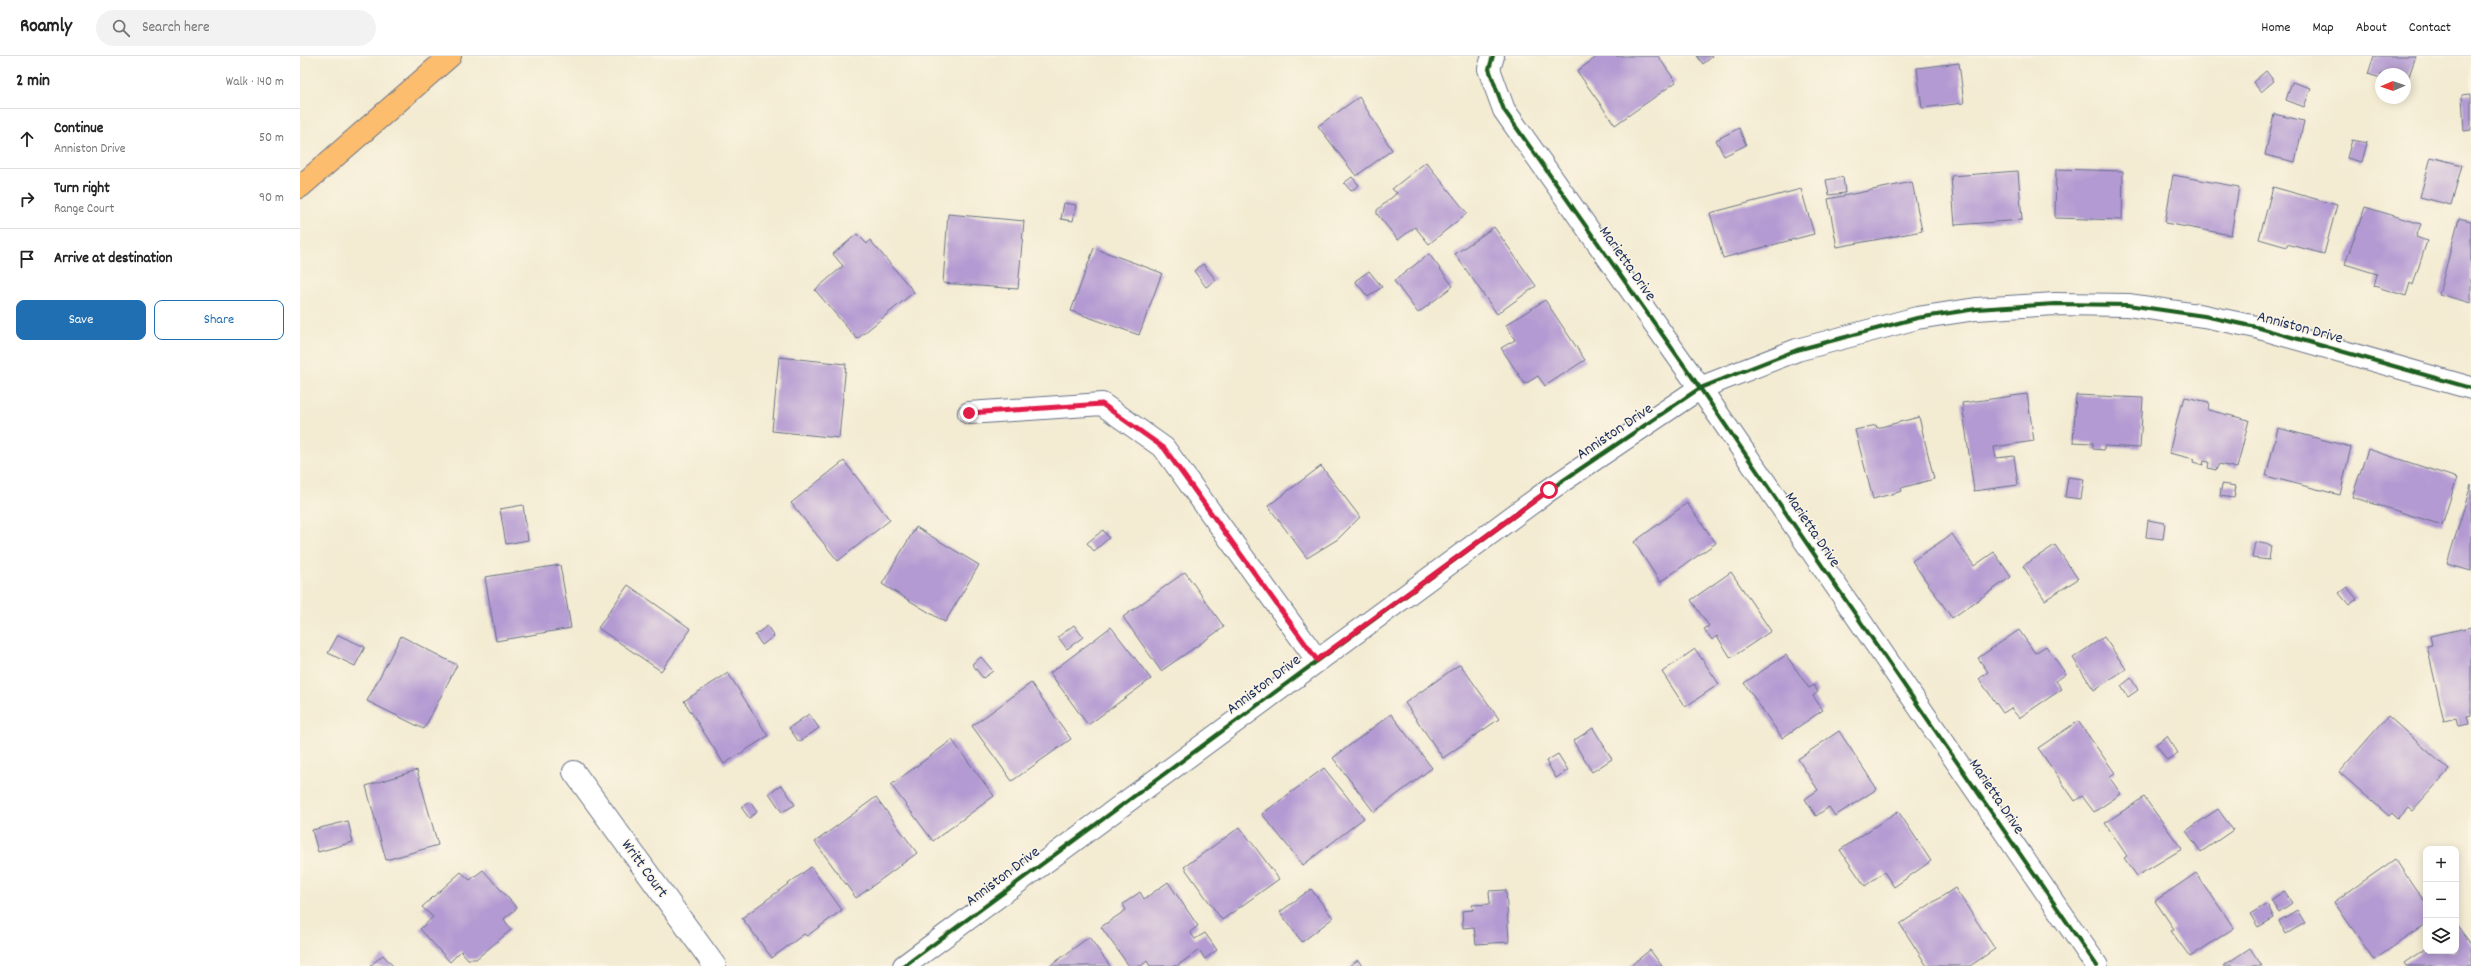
<!DOCTYPE html>
<meta charset="utf-8">
<style>
:root{--surface:#fff;--page:#f2f2f2;--text:#222;--muted:#767676;--line:#e0e0e0;--accent:#1f6fb2}
body{margin:0;font-family:Dekko,sans-serif;background:var(--page);color:var(--text)}
.controls{position:absolute;right:12px;bottom:12px;display:grid;overflow:hidden;border-radius:8px;box-shadow:0 2px 10px #0003}
.controls button{width:36px;height:36px;display:grid;place-items:center;padding:0;border:0;border-bottom:1px solid var(--line);background:var(--surface);color:var(--text);font:20px sans-serif}
.compass{position:absolute;left:2075px;top:12px;width:36px;height:36px;border-radius:50%;background:var(--surface);box-shadow:0 2px 10px #0003;rotate:268deg}
.stop{position:absolute;width:12px;height:12px;margin:-9px;border:3px solid #e11d48;border-radius:50%;background:#fff}
.stop.end{background:#e11d48;border-color:#fff;box-shadow:0 1px 4px #0008}
.list{margin:0;padding:0;list-style:none}
h2{display:flex;justify-content:space-between;align-items:center;height:52px;margin:0;padding:0 16px;font-size:17px}
h2 small{font-size:13px;font-weight:400;color:var(--muted)}
.list li{display:grid;grid-template-columns:26px 1fr auto;gap:12px;align-items:center;box-sizing:border-box;height:60px;padding:0 16px;border-top:1px solid var(--line)}
.list b{display:block;font-size:15px;white-space:nowrap}
.list p{margin:0;font-size:13px;white-space:nowrap;color:var(--muted)}
.list em{font-size:13px;font-style:normal;color:var(--muted)}
.actions{display:flex;gap:8px;padding:12px 16px}
.actions a{flex:1;padding:9px 0;border:1px solid var(--accent);border-radius:8px;text-align:center;font-size:14px;color:var(--accent)}
.actions .main{background:var(--accent);color:#fff}
.icon{flex:none;width:22px;height:22px;fill:none;stroke:currentColor;stroke-width:2;stroke-linecap:round;stroke-linejoin:round}
.map{position:relative;flex:none;width:2171px;height:910px;overflow:hidden}
header{display:flex;align-items:center;gap:24px;box-sizing:border-box;height:56px;padding:0 20px;background:var(--surface);border-bottom:1px solid var(--line)}
header strong{font-size:19px}
nav{display:flex;gap:22px;margin-inline-start:auto;font-size:14px}
.search{width:280px;height:36px;background:var(--page);display:flex;align-items:center;gap:10px;box-sizing:border-box;padding:0 14px;border-radius:22px;color:var(--muted);font-size:15px}
main{display:flex}
aside{flex:1;background:var(--surface)}
.map>svg:first-child{display:block}
</style>
<header>
<strong>Roamly</strong>
<div class="search"><svg class="icon" aria-label="search" viewBox="0 0 24 24"><circle cx="10" cy="10" r="6"/><path d="M15 15l6 6"/></svg>Search here</div>
<nav><a>Home</a><a>Map</a><a>About</a><a>Contact</a></nav>
</header>
<main>
<aside>
<h2>2 min<small>Walk · 140 m</small></h2>
<ul class="list">
<li><svg class="icon" aria-label="ahead" viewBox="0 0 24 24"><path d="M12 20V5M6 11l6-6 6 6"/></svg><div><b>Continue</b><p>Anniston Drive</p></div><em>50 m</em></li>
<li><svg class="icon" aria-label="right" viewBox="0 0 24 24"><path d="M7 20v-9h11M14 6l5 5-5 5"/></svg><div><b>Turn right</b><p>Range Court</p></div><em>90 m</em></li>
<li><svg class="icon" aria-label="arrive" viewBox="0 0 24 24"><path d="M6 21V4h12l-3 4 3 4H6"/></svg><div><b>Arrive at destination</b></div></li>
</ul>
<div class="actions"><a class="main">Save</a><a>Share</a></div>
</aside>
<div class="map">
<svg width="2171" height="910" viewBox="0 0 2171 910">
<rect width="100%" height="100%" fill="#fcf5e5"/>
<filter id="ink" filterUnits="userSpaceOnUse"><feTurbulence type="fractalNoise" baseFrequency=".025" numOctaves="2"/><feDisplacementMap in="SourceGraphic" scale="8" xChannelSelector="R" yChannelSelector="G"/><feConvolveMatrix kernelMatrix="1 2 1 2 8 2 1 2 1" color-interpolation-filters="sRGB"/></filter>
<filter id="wash" filterUnits="userSpaceOnUse"><feTurbulence type="fractalNoise" baseFrequency=".012" numOctaves="4" result="noise"/><feDisplacementMap in="SourceGraphic" scale="16" xChannelSelector="R" yChannelSelector="G"/><feGaussianBlur stdDeviation="0.9" result="paint"/><feColorMatrix in="noise" values="0 0 0 0 0 0 0 0 0 0 0 0 0 0 0 0 0 1.4 0 .05"/><feComposite in="paint" operator="in"/></filter>
<g filter="url(#wash)">
<rect width="100%" height="100%" fill="#f3ebd2"/>
<g id="blocks">
<path fill="#b39ad2" d="M1298 0H1358L1376 26 1315 69 1277 15Z
M1397 0H1413L1403 8Z
M2074 0H2116L2105 31V18H2081V22L2068 18Z
M1659 7 1664 47 1622 52 1617 12Z
M1966 15 1974 25 1961 36 1953 26Z
M1992 26 2011 32 2004 51 1986 44Z
M2171 38V74L2164 75 2162 39Z
M1059 41 1092 94 1056 120 1018 70Z
M1974 58 2004 65 1995 106 1965 99Z
M1439 72 1446 89 1424 100 1416 84Z
M2052 84 2067 87 2062 106 2047 102Z
M2131 101 2162 109 2151 149 2120 141Z
M1126 106 1167 157 1129 188 1115 171 1098 184 1077 158V154L1097 137 1092 133Z
M1756 113 1823 115 1822 164 1755 162Z
M1718 115 1722 164 1655 169 1651 120Z
M1873 119 1939 131 1931 179 1865 167Z
M1052 121 1059 129 1051 135 1044 127Z
M1543 121 1545 137 1529 139 1526 124Z
M1612 126 1622 175 1537 191 1528 143Z
M1973 131 2037 149 2024 198 1987 188V191L1959 183Z
M1501 133 1514 178 1423 202 1410 157Z
M764 147 776 149 773 165 761 163Z
M2065 151 2121 168 2116 181 2127 185 2113 229 2110 227 2106 240 2074 230 2077 218 2045 208Z
M648 158 724 165 718 233 643 227Z
M2159 162 2171 165V247L2139 238Z
M1194 171 1236 230 1197 258 1155 198Z
M557 178 567 188 570 184 614 236 557 283 515 234 543 210 533 198Z
M794 192 862 217 839 279 771 255Z
M1129 198 1153 230 1118 257 1094 225Z
M903 208 916 224 906 231 894 215Z
M1069 215 1082 231 1068 241 1055 225Z
M1245 244 1285 304 1245 330 1238 320 1225 328 1201 292 1215 284 1206 269Z
M479 301 546 308 539 382 472 375Z
M1727 338 1734 385 1694 391 1696 402 1714 400 1718 429 1674 435 1662 347Z
M1776 339 1843 342 1840 392 1804 390V394L1793 393V387L1773 386Z
M1885 341 1909 346 1908 354 1949 364 1937 412 1919 408 1916 414 1908 412 1909 406 1904 405 1903 409 1893 406 1894 403 1869 397 1881 348H1883Z
M1619 361 1634 423 1601 432 1602 435 1573 443 1555 374 1576 369 1577 372Z
M1978 372 2051 391 2040 439 1966 420Z
M2068 393 2157 422 2142 469 2052 441Z
M544 405 590 464 538 505 491 447Z
M1021 410 1060 461 1038 483 1007 502 968 450Z
M1768 421 1784 423 1781 443 1765 441Z
M1922 428 1936 430 1934 442 1920 440Z
M2171 429V515L2147 508Z
M1387 447 1416 487 1360 526 1334 486Z
M223 449 228 484 206 488 200 453Z
M1848 464 1865 467 1863 483 1846 481Z
M616 471 679 509 645 566 582 528Z
M803 474 809 482 794 495 787 487Z
M1652 478 1674 510 1694 496 1711 521 1652 562 1612 505Z
M1955 486 1971 489 1969 504 1952 502Z
M1755 489 1778 523 1745 544 1723 510Z
M260 509 271 572 196 585 185 521Z
M885 516 924 571 861 615 823 561Z
M1431 516 1471 575 1431 602 1417 580 1412 584 1404 573 1409 570 1391 544Z
M328 529 391 573 361 615 298 572Z
M2047 531 2057 543 2049 549 2039 537Z
M774 569 783 581 767 593 758 581Z
M467 570 474 580 462 589 455 579Z
M811 571 851 623 788 669 750 617Z
M2171 571V659L2167 660 2169 668 2158 670 2156 662 2144 665 2127 590 2132 589 2130 580Z
M1719 574 1735 597 1746 590 1766 618 1756 625 1762 633 1719 662 1711 652 1703 657 1679 623 1688 616 1678 602Z
M38 579 65 591 55 610 28 597Z
M101 580 157 609 124 673 67 645Z
M1804 581 1826 613 1794 634 1773 602Z
M1395 593 1419 628 1385 651 1362 616Z
M1486 599 1509 632 1514 629 1518 636 1513 640 1523 654 1482 682 1444 627Z
M681 601 693 615 683 622 672 608Z
M1160 608 1199 663 1143 702 1105 647Z
M428 617 468 680 424 708 384 645Z
M1831 622 1838 634 1828 641 1821 630Z
M731 627 771 683 712 725 672 670Z
M509 658 519 672 499 686 489 672Z
M1091 658 1132 712 1074 756 1033 702Z
M2088 660 2149 714 2112 755 2108 752 2098 763 2092 757 2089 760 2039 716Z
M1778 665 1815 717 1809 721 1821 738 1794 756 1782 740 1775 745 1738 692Z
M1293 672 1312 703 1292 716 1273 685Z
M1539 675 1577 733 1535 760 1529 751 1516 760 1505 743 1518 734 1498 703Z
M1867 680 1878 697 1867 704 1856 688Z
M652 684 694 740 633 785 591 729Z
M1258 698 1268 714 1256 722 1246 705Z
M1024 712 1064 762 1003 809 962 758Z
M117 714 138 789 86 804 66 730Z
M482 729 495 749 482 756 469 737Z
M576 741 617 797 556 842 515 786Z
M1844 741 1882 793 1837 820 1824 802 1827 800 1805 767Z
M450 746 457 756 449 762 441 751Z
M1918 753 1933 774 1901 796 1886 775Z
M1598 755 1631 805 1594 831 1584 816 1565 830 1540 794Z
M48 765 53 786 18 796 12 774Z
M940 771 979 823 922 864 884 811Z
M2095 803 2126 848V868L2074 904 2034 846Z
M511 811 542 854 507 880 504 878 472 902 442 862Z
M183 814 217 852 204 863 211 874 176 903H168L161 895 150 906 120 873 133 861 122 851 161 816 170 824Z
M1896 817 1934 872 1890 901 1871 875 1874 873 1855 845Z
M868 826 898 870 890 876 895 883 905 877 917 894 905 903 899 894 877 910H850L847 905 841 910H829L801 871 826 854 823 848 840 836 844 843Z
M1655 832 1695 893 1670 910H1627L1600 868Z
M1011 833 1033 862 1002 886 980 856Z
M1206 834 1209 886 1176 888 1174 871 1163 872 1162 855 1173 854 1172 849 1190 848 1189 835Z
M1984 835 1992 847 1979 856 1971 844Z
M1967 848 1974 862 1958 871 1950 858Z
M1997 854 2005 867 1986 878 1979 865Z
M2156 868 2171 888V910H2106L2104 907 2126 892V895H2156Z
M789 881 810 910H750Z
M1950 892 1962 910H1923Z
M1350 894 1362 910H1330Z
M83 899 93 910H70Z
M1058 904 1062 910H1049Z"/>
</g>
</g>
<g filter="url(#ink)">
<use href="#blocks" fill-opacity="0" stroke="#677187" stroke-width="1"/>
<g fill="none" stroke-linecap="round" stroke-linejoin="round">
<defs>
<path id="minor" d="M1193 0 1189 13 1204 54 1400 332 1797 910
M669 357 802 348 864 392 1017 604
M274 716 415 910
M604 910 1249 434 1400 332 1497 294 1617 262 1676 253 1755 248 1828 249 1904 260 1956 271 2171 332"/>
<path id="highway" d="M0 131 150 0"/>
</defs>
<use href="#minor" stroke="#677187" stroke-width="24"/>
<use href="#highway" stroke="#677187" stroke-width="24"/>
<use href="#minor" stroke="#fff" stroke-width="22"/>
<use href="#highway" stroke="#fcbd6e" stroke-width="22"/>
<defs>
<path id="cycleway" d="M1193 0 1189 13 1204 54 1400 332 1797 910
M604 910 1249 434 1400 332 1497 294 1617 262 1676 253 1755 248 1828 249 1904 260 1956 271 2171 332"/>
</defs>
<use href="#cycleway" stroke="#fcf5e5" stroke-width="6"/>
<use href="#cycleway" stroke="#1b5e20" stroke-width="4"/>
</g>
</g>
<g fill="none" stroke-linecap="round" stroke-linejoin="round" filter="url(#ink)">
<path stroke="#e11d48" stroke-width="5" d="M669 357 802 348 864 392 1017 604 1249 434"/>
</g>
<g text-anchor="middle" dominant-baseline="central" stroke-width="3" stroke-linejoin="round" paint-order="stroke">
<g font-size="16" fill="#1b2f5e" stroke="#fcf5e5">
<text transform="translate(1327 208) rotate(55)">Marietta Drive</text>
<text transform="translate(2000 272) rotate(15)">Anniston Drive</text>
<text transform="translate(1315 376) rotate(-34)">Anniston Drive</text>
<text transform="translate(1512 474) rotate(56)">Marietta Drive</text>
<text transform="translate(964 629) rotate(-37)">Anniston Drive</text>
<text transform="translate(1696 741) rotate(56)">Marietta Drive</text>
<text transform="translate(344 813) rotate(54)">Writt Court</text>
<text transform="translate(703 821) rotate(-37)">Anniston Drive</text>
</g>
</g>
</svg>
<div class="controls">
<button>+</button>
<button>−</button>
<button><svg class="icon" aria-label="layers" viewBox="0 0 24 24"><path d="M12 4l9 5-9 5-9-5zM3 14l9 5 9-5"/></svg></button>
</div>
<svg class="compass" viewBox="-18 -18 36 36"><path d="M0-13l5 13h-10z" fill="#e53935"/><path d="M0 13l5-13h-10z" fill="#767676"/></svg>
<div class="stop" style="left:1249px;top:434px"></div>
<div class="stop end" style="left:669px;top:357px"></div>
</div>
</main>
